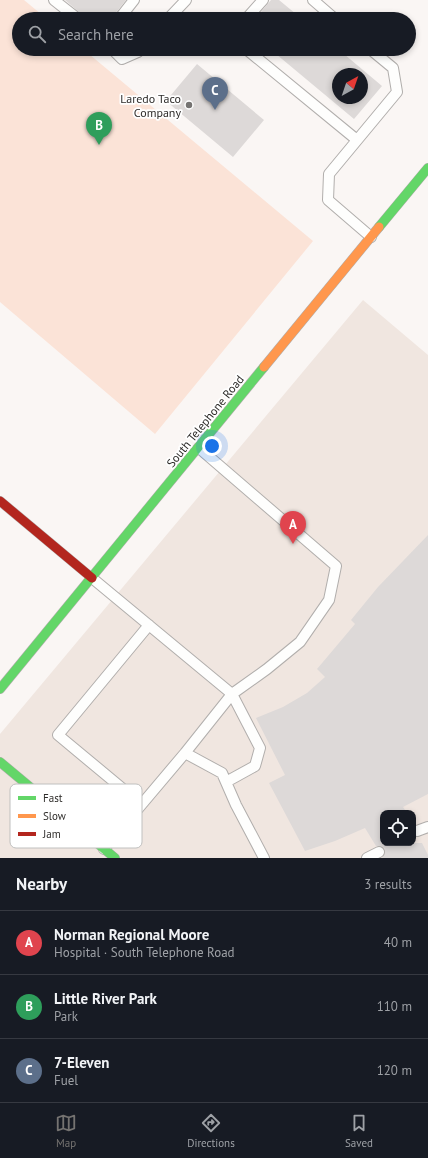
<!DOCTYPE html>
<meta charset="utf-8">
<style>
:root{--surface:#171b24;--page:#242831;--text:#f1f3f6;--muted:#9ea1a6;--line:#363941;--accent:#757371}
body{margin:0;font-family:"PT Sans",sans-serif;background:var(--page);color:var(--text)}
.controls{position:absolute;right:12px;bottom:12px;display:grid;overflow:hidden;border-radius:8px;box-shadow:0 2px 6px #0003}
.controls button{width:36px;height:36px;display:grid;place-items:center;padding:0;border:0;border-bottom:1px solid var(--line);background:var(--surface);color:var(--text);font:20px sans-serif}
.compass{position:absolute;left:332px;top:68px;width:36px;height:36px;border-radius:50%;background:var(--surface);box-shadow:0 2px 6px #0003;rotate:40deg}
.you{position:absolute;left:212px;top:446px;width:14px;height:14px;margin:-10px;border:3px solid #fff;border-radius:50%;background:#1a73e8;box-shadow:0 0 0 6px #1a73e833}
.badge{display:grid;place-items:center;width:26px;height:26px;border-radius:50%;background:var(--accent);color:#fff;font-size:13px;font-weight:700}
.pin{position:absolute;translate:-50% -33px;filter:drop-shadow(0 1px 2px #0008)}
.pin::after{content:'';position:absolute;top:21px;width:14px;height:12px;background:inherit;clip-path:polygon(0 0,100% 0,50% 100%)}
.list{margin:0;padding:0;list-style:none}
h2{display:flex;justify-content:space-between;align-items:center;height:52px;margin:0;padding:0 16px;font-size:17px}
h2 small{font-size:13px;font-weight:400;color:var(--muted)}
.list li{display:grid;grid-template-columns:26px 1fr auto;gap:12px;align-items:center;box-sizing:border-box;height:64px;padding:0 16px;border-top:1px solid var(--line)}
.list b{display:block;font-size:15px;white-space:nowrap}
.list p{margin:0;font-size:13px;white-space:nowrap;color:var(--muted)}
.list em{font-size:13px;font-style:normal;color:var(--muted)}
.icon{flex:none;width:22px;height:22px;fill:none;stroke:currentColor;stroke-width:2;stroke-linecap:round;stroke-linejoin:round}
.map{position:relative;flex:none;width:428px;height:858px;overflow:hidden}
.search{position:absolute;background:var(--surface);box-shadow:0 2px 6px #0003;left:12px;right:12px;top:12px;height:44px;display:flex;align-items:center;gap:10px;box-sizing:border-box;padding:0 14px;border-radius:22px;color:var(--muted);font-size:15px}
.sheet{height:244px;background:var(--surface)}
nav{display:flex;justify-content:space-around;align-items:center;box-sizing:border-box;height:56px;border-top:1px solid var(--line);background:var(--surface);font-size:11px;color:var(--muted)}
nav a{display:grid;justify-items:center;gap:2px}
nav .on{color:var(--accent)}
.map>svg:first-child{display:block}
</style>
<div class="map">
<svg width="428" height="858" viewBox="0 0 428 858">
<rect width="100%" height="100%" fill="#faf6f4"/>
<path fill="#f0e6e0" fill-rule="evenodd" d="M363 300 428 355V858H0V734ZM383 813H413V843H383Z"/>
<path fill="#fbe3d7" d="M0 0H24L47 19H19V49H83L313 241 155 434 0 302Z"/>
<path fill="#ddd9d8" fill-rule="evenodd" d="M65 0H126L114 15 113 19H87Z
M271 0H279L302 19H255Z
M270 49H338L382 86 354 119ZM338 74H362V98H338Z
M197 64 264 120 233 157 166 101Z
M428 535V794L403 807 407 813H383V843H422L428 855V858H382L385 853V849L380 846H376L365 828 335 841 305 851 269 783 285 775 256 718 283 707 307 693 325 677 317 669 355 624 351 620 378 587Z"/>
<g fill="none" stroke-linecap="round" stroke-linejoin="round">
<defs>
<path id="lane" d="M54 0 78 19
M313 0 335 19
M119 19 134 0
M168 19 186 0
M246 19 263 0
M112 49 122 59 138 52 141 49
M246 49 357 140
M370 49 393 68 397 92 329 174 328 200 371 237
M92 578 232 694 260 748 255 766 226 782
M185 753 222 773 236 805 264 858
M141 804 58 735 149 625
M417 831 428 827
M104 849 185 753 232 694 267 669 300 642 329 600 336 566 199 448
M367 858 379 852"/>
<path id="fast" d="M379 227 428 168
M0 689 264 367
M0 762 115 858"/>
<path id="slow" d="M264 367 379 227"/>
<path id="jam" d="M0 501 92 578"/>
</defs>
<use href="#lane" stroke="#b1aeac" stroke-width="12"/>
<use href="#fast" stroke="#b1aeac" stroke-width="10"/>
<use href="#slow" stroke="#b1aeac" stroke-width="10"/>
<use href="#jam" stroke="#b1aeac" stroke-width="10"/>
<use href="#lane" stroke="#fefefd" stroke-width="10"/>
<use href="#fast" stroke="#63d668" stroke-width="9"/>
<use href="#slow" stroke="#ff974d" stroke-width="9"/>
<use href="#jam" stroke="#b3261e" stroke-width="9"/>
</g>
<circle fill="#757371" stroke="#fff" stroke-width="1.5" cx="189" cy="105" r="4"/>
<g text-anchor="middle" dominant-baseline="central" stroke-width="3.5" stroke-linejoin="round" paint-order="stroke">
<g font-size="12" fill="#2e2c2a" stroke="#fff" text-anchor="end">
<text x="181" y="98">Laredo Taco<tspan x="181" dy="14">Company</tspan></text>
</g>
<g font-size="12" fill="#2e2c2a" stroke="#fff">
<text transform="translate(205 421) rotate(-51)">South Telephone Road</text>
</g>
</g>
<rect x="10" y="784" width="132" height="64" rx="6" fill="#fff" stroke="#c0c0bf" stroke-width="1"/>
<rect x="18" y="796" width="18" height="4" fill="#63d668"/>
<rect x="18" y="814" width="18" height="4" fill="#ff974d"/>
<rect x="18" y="832" width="18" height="4" fill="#b3261e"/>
<g font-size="11" fill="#2e2c2a">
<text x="43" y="802">Fast</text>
<text x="43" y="820">Slow</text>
<text x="43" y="838">Jam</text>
</g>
</svg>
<div class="controls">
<button><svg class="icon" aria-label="locate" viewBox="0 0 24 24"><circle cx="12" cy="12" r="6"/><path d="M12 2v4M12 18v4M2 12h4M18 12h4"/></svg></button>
</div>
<svg class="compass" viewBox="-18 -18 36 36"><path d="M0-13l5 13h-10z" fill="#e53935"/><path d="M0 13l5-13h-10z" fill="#9ea1a6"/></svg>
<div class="you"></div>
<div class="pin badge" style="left:293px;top:544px;background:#e0444e">A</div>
<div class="pin badge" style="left:99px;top:145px;background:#2e9e5b">B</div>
<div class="pin badge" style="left:215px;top:110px;background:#5c6f8a">C</div>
<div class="search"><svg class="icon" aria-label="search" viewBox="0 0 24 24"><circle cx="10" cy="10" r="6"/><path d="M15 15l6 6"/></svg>Search here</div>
</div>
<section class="sheet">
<h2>Nearby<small>3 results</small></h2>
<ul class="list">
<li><span class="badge" style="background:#e0444e">A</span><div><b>Norman Regional Moore</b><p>Hospital · South Telephone Road</p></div><em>40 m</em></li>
<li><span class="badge" style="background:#2e9e5b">B</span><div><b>Little River Park</b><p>Park</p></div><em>110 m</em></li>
<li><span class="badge" style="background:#5c6f8a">C</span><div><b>7-Eleven</b><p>Fuel</p></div><em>120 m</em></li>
</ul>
</section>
<nav>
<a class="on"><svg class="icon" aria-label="map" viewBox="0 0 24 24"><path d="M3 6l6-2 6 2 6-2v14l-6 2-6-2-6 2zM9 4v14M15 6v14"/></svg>Map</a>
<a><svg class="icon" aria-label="directions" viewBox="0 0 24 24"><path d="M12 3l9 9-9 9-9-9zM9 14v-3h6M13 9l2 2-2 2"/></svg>Directions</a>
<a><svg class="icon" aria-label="saved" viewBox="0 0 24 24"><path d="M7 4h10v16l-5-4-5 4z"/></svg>Saved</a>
</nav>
